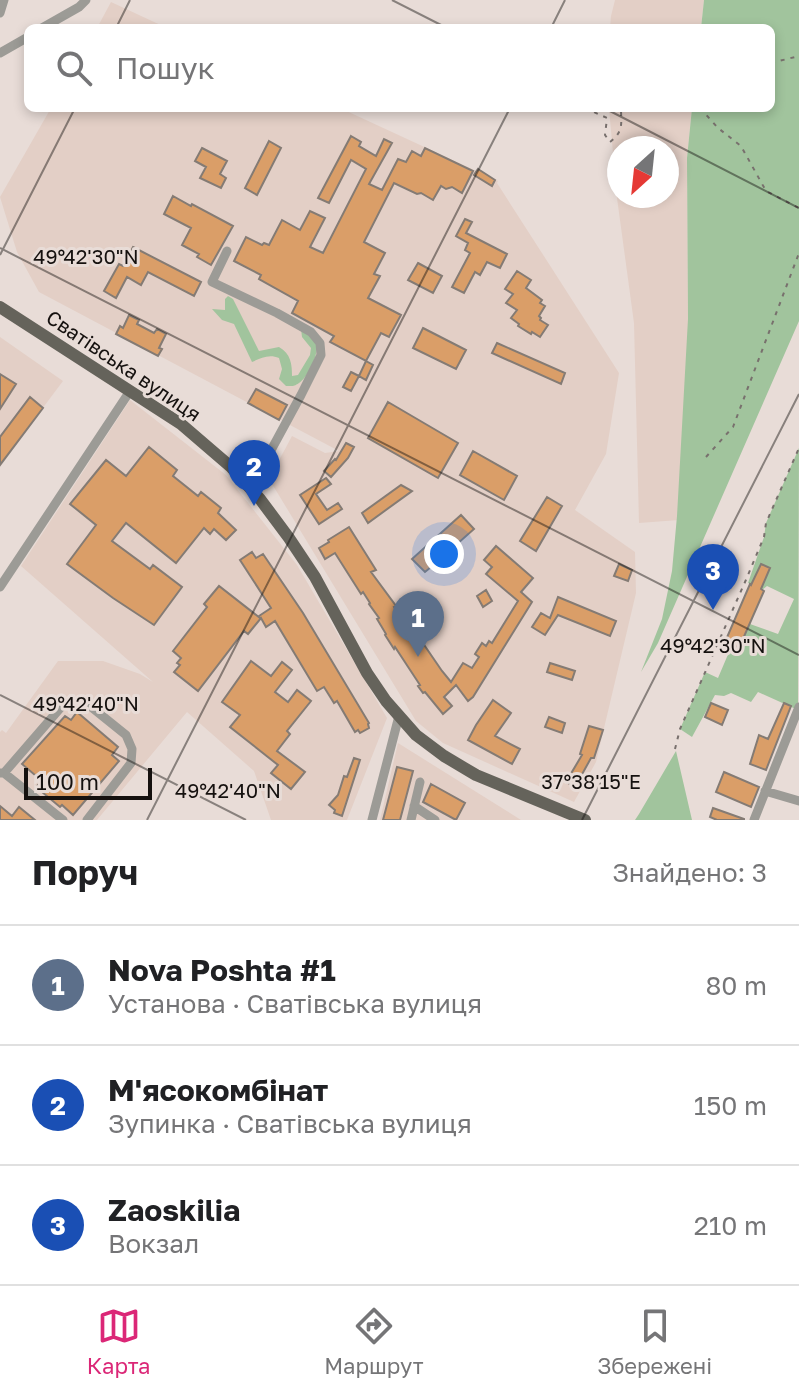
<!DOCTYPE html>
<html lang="uk">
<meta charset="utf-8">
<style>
:root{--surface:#fff;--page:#f6f6f6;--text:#202124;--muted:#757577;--line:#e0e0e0;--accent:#db2777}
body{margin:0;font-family:"Golos Text",sans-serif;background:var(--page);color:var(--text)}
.compass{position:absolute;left:607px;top:136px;width:72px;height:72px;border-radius:50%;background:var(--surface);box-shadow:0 4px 12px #0003;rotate:207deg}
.scale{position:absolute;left:24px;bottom:20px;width:128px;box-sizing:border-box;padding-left:8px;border:4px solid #15110f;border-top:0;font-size:22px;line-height:28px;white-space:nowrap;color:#15110f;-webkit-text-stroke:6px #e8dcd7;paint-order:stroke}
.you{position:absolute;left:444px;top:554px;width:28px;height:28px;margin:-20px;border:6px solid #fff;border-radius:50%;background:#1a73e8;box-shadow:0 0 0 12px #1a73e833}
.badge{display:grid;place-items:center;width:52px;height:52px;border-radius:50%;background:var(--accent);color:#fff;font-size:26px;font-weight:700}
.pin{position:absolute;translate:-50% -66px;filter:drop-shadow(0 2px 4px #0008)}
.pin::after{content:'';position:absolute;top:42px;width:28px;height:24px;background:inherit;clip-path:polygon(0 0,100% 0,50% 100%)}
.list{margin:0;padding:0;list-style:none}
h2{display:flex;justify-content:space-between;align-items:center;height:104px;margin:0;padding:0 32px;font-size:34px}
h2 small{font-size:26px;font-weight:400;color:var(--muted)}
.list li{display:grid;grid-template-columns:52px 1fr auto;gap:24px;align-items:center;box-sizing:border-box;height:120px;padding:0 32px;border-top:2px solid var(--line)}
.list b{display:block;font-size:30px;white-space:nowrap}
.list p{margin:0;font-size:26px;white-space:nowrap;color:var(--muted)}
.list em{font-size:26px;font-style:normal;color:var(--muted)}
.icon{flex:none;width:44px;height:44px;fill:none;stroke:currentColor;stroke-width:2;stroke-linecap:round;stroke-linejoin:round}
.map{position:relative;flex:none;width:799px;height:820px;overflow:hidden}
.search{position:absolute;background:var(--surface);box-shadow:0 4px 12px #0003;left:24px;right:24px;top:24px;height:88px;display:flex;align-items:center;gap:20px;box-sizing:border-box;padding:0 28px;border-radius:12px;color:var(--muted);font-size:30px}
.sheet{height:464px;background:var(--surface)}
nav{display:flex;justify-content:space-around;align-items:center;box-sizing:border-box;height:112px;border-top:2px solid var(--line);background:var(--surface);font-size:22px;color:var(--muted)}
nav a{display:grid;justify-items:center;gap:4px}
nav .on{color:var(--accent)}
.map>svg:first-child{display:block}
</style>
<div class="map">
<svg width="799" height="820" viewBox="0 0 799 820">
<rect width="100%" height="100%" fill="#e8dcd7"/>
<path fill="#e3cfc6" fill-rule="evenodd" d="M615 0H704L701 28H610L611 16Z
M111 2 167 28H97Z
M51 108H340L498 181 497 183 619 373 606 454 575 510 635 552 636 593 596 762 574 802 443 743 416 721 269 479 292 436 325 453 339 451 39 292 17 252 0 197Z
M609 108H692L687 158 688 324 692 519 639 523 634 323 617 198ZM619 148H667V196H619Z
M0 337 63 381 0 465Z
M130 400 226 475 297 565 387 718 347 820H271L254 771 187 712 97 820H0V732L2 730 6 733 58 661H103L140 674 153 682 21 566Z
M398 743 521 820H380Z"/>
<path fill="#a1c49d" d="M704 0H799V321L658 643 641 672 662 619 672 571 677 516 688 319 687 158 692 108H771V28H701Z
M228 296 233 299 259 351 279 347C291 354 292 364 292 376L298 375 310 355 311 348 302 337 301 329C306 333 313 336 316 342 320 353 308 377 299 383 293 387 293 386 286 386L279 379 282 369 279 358C269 354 261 358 252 362L234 324 222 320 212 309 225 310V299Z
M799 448 798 710 758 692 751 702 731 693 724 696 715 695 692 737 680 729 705 672 718 678 732 645 739 648 750 624 778 634 794 599 767 586 762 590 748 583 764 537 766 523Z
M676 751 692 820H635L639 814Z"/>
<path fill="#da9e68" stroke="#847b74" stroke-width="2" d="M351 136 361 142 359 146 376 156 384 139 392 143 369 184 382 190 398 159 406 162 412 151 421 156 425 148 473 171 462 193 452 187 446 189 441 186 433 200 421 193 417 194 394 183 364 242 385 253 374 274 380 276 368 298 401 315 389 337 381 333 366 361 330 342 334 336 292 313 298 301 259 279 261 275 234 261 246 237 262 245 264 243 269 245 282 220 300 230 310 211 325 218 310 247 323 253 366 169 351 160 329 203 318 198Z
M269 141 281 148 257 195 245 188Z
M202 148 227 161 220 174 226 178 221 188 200 178 206 167 195 161Z
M478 169 495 180 492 186 474 175Z
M173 196 191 206 192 204 233 226 211 265 197 257 199 254 182 245 191 228 164 214Z
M465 219 472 222 466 233 507 254 500 268 487 262 480 275 475 272 464 293 452 287 470 253 465 250 468 243 456 236Z
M133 247 201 282 194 296 148 272 141 285 127 277 116 298 104 291 119 264 123 266Z
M418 263 442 276 433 293 408 280Z
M517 271 531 280 526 288 542 300 540 303 545 306 539 316 541 318 540 320 548 325 540 337 532 332 531 334 518 326 519 324 511 318 517 310 506 303 513 294 505 289Z
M129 315 139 320 137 324 154 333 157 329 166 334 159 348 162 349 158 356 116 334 120 326 123 328Z
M423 328 466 350 456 369 413 348Z
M497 343 565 373 561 384 492 353Z
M366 361 373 365 366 380 359 376Z
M351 372 359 376 351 391 343 387Z
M0 374 16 384 0 409Z
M256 389 287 405 279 420 248 403Z
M30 397 43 408 0 465V437Z
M388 402 458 443 438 478 368 438Z
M346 443 354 447 348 458 331 477 324 471 335 459 336 460Z
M149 447 177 470 173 476 198 496 201 492 221 508 218 513 236 530 226 540 214 529 210 534 204 528 176 563 126 523 112 541 150 569 153 565 182 587 154 625 113 598 67 564 96 525 70 504 106 460 126 476Z
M473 451 517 476 504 500 460 475Z
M326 478 331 484 316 494 327 510 338 503 342 509 319 524 300 495Z
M401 485 412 491 368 523 362 513Z
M547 497 562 506 536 551 520 541Z
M461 515 474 529 457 544 460 547 455 551 452 549 437 563 439 565 434 570 431 567 425 572 412 559Z
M349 527 376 570 371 572 396 606 394 607 404 622 407 620 442 671 451 682 463 663 472 668 479 657 475 654 482 643 486 646 489 641 492 643 518 601 486 574 492 567 484 560 496 546 533 578 521 592 532 602 473 697 468 701 456 685 444 697 452 706 443 714 425 692 423 693 418 686 420 685 395 647 394 649 385 635 386 634 377 619 379 618 369 604 370 603 363 592 361 594 335 553 325 559 319 548 329 542 328 540Z
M252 552 256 558 263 554 303 613 369 723 368 724 369 728 360 733 358 730 355 732 337 701 334 703 324 687 317 691 275 621 266 627 261 618 248 634 244 631 198 691 174 672 180 665 177 663 181 658 173 651 207 607 204 604 219 586 260 618 259 616 271 608 240 560Z
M619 564 632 570 628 581 614 576Z
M761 564 770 568 761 589 764 591 739 648 725 642 750 584 751 585Z
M486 590 492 601 483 607 477 596Z
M558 597 616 621 610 636 558 615 545 635 532 627 541 613 550 618Z
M251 661 271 676 282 662 292 670 275 692 288 702 297 690 311 701 287 731 290 734 277 751 305 772 291 789 271 773 278 765 230 727 240 715 222 702Z
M550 663 575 671 572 680 547 672Z
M493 700 511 713 495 736 520 749 512 764 468 740 476 725Z
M711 703 728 710 722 725 705 717Z
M784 703 791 706 766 770 750 764 759 735 768 739Z
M77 712 118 747 112 755 119 761 73 815 62 805 60 807 36 787 42 781 22 764 65 716 71 720Z
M549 717 565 723 562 733 545 727Z
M589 726 603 730 594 758H591L575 787 566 782 582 755 580 754Z
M354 758 360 760 342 816 334 813 335 810 329 805 338 795 344 776 347 777Z
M397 767 413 771 400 820H383Z
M724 772 759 787 751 807 716 792Z
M431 784 465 803 456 820 423 802Z
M0 806 12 816 19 807 35 820H0Z
M713 808 744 819V820H717L710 817Z"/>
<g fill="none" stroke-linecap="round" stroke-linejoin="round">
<path stroke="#78706d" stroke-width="2" stroke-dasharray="4 6" stroke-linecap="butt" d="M771 63 799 56
M585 108 607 118 605 135 610 142C624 131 621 124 621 108
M700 108 718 128 741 146 766 191 799 208
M706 457 733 427 799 253
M675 749 680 729 745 582 764 537 766 523 799 448"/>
<path stroke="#9c9b96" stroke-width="9" d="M0 13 4 0
M42 28 79 7 86 0
M0 53 28 37
M227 251 212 282 277 313 311 332 320 343 321 355 301 395 250 489
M0 587 130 391
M0 773H4L63 820
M4 773 62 706 75 703 90 706 126 735 132 749 131 763 87 820
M765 791 799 801
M414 806 435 820
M372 820 399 716
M411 820 420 782
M754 820 799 707"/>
<path stroke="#65635b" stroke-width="12" d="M0 307 181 424 231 467 260 499 289 538 315 577 367 673 386 701 416 735 444 756 476 775 585 820"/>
</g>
<path fill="none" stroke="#15110f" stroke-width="2" stroke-opacity="0.45" d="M392 0 447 28M116 28 130 0M551 28 565 0M604 108 799 208M0 248 799 655M0 255 75 108M0 695 246 820M147 820 510 108M582 820 799 394"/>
<g text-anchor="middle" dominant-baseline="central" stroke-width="6" stroke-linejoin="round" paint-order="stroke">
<g font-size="20" fill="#15110f" stroke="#e8dcd7">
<text transform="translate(124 365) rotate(34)">Сватівська вулиця</text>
</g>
</g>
<g font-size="20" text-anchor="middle" fill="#15110f" stroke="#e8dcd7" stroke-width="6" stroke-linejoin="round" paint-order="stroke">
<text x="86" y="264">49°42'30"N</text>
<text x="713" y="653">49°42'30"N</text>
<text x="86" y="711">49°42'40"N</text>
<text x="591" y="789">37°38'15"E</text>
<text x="228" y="798">49°42'40"N</text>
</g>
</svg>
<svg class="compass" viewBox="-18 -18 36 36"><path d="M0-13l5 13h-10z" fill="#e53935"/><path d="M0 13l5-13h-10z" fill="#757577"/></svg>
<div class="scale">100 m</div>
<div class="you"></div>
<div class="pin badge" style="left:418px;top:657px;background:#5c6f8a">1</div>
<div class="pin badge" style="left:254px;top:506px;background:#1a4fb4">2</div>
<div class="pin badge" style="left:713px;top:610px;background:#1a4fb4">3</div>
<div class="search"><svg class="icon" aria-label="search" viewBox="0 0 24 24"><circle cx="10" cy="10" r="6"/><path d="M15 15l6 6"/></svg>Пошук</div>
</div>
<section class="sheet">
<h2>Поруч<small>Знайдено: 3</small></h2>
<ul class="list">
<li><span class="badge" style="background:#5c6f8a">1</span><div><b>Nova Poshta #1</b><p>Установа · Сватівська вулиця</p></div><em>80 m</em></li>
<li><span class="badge" style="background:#1a4fb4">2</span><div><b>М'ясокомбінат</b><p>Зупинка · Сватівська вулиця</p></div><em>150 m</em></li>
<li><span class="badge" style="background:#1a4fb4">3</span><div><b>Zaoskilia</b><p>Вокзал</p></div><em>210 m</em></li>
</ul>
</section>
<nav>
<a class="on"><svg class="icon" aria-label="map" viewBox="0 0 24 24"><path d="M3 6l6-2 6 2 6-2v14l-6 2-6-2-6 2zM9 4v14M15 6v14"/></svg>Карта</a>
<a><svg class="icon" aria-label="directions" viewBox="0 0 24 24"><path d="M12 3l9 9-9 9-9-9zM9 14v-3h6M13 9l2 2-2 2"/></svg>Маршрут</a>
<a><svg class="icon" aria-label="saved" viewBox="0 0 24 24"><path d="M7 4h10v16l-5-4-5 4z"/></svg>Збережені</a>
</nav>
